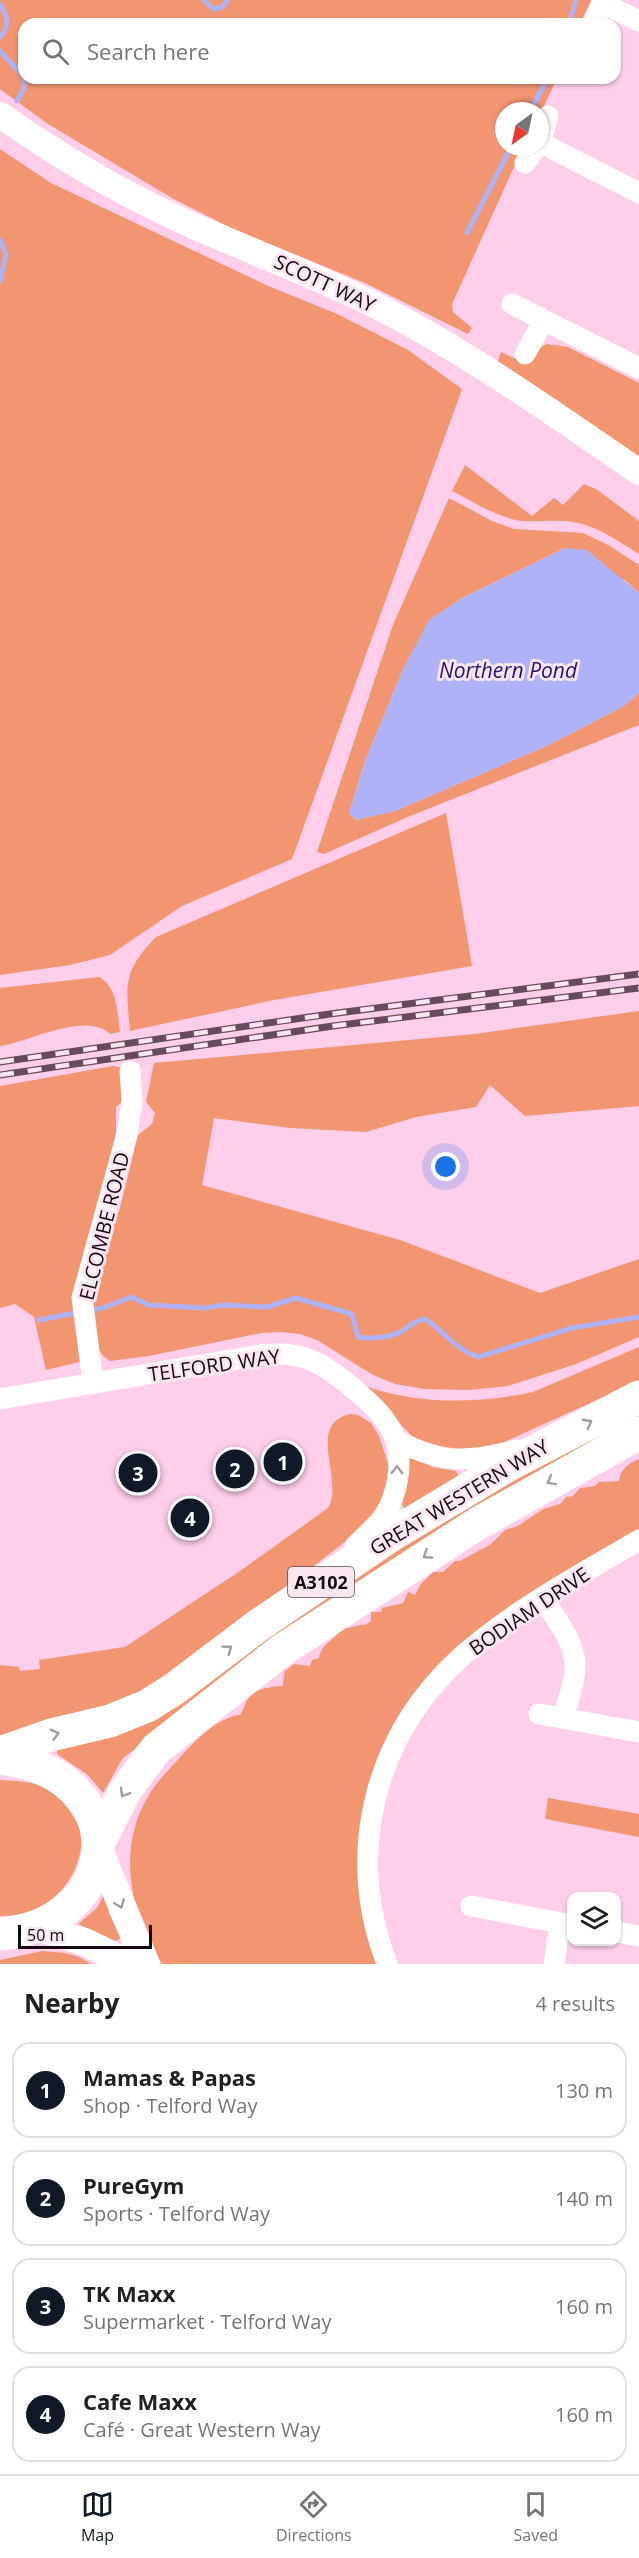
<!DOCTYPE html>
<meta charset="utf-8">
<style>
:root{--surface:#fff;--page:#f6f6f6;--text:#202124;--muted:#757577;--line:#e0e0e0;--accent:#111827}
body{margin:0;font-family:"Open Sans",sans-serif;background:var(--page);color:var(--text)}
.controls{position:absolute;right:18px;bottom:18px;display:grid;overflow:hidden;border-radius:12px;box-shadow:0 2px 4px #0004}
.controls button{width:54px;height:54px;display:grid;place-items:center;padding:0;border:0;border-bottom:2px solid var(--line);background:var(--surface);color:var(--text);font:30px sans-serif}
.compass{position:absolute;left:495px;top:102px;width:54px;height:54px;border-radius:50%;background:var(--surface);box-shadow:0 2px 4px #0004;rotate:213deg}
.scale{position:absolute;left:18px;bottom:15px;width:134px;box-sizing:border-box;padding-left:6px;border:3px solid #180812;border-top:0;font-size:16px;line-height:21px;white-space:nowrap;color:#180812;-webkit-text-stroke:4px #fae6f1;paint-order:stroke}
.you{position:absolute;left:446px;top:1167px;width:21px;height:21px;margin:-15px;border:4px solid #fff;border-radius:50%;background:#1a73e8;box-shadow:0 0 0 9px #1a73e833}
.badge{display:grid;place-items:center;width:39px;height:39px;border-radius:50%;background:var(--accent);color:#fff;font-size:20px;font-weight:700}
.pin{position:absolute;translate:-50% -50%;border:3px solid #fff;box-shadow:0 2px 6px #0006}
.list{margin:0;padding:0;list-style:none}
h2{display:flex;justify-content:space-between;align-items:center;height:78px;margin:0;padding:0 24px;font-size:26px}
h2 small{font-size:20px;font-weight:400;color:var(--muted)}
.list li{display:grid;grid-template-columns:39px 1fr auto;gap:18px;align-items:center;box-sizing:border-box;height:96px;margin:0 12px 12px;padding:0 12px;border:2px solid var(--line);border-radius:18px}
.list b{display:block;font-size:22px;white-space:nowrap}
.list p{margin:0;font-size:20px;white-space:nowrap;color:var(--muted)}
.list em{font-size:20px;font-style:normal;color:var(--muted)}
.icon{flex:none;width:33px;height:33px;fill:none;stroke:currentColor;stroke-width:2;stroke-linecap:round;stroke-linejoin:round}
.map{position:relative;flex:none;width:639px;height:1964px;overflow:hidden}
.search{position:absolute;background:var(--surface);box-shadow:0 2px 4px #0004;left:18px;right:18px;top:18px;height:66px;display:flex;align-items:center;gap:15px;box-sizing:border-box;padding:0 21px;border-radius:18px;color:var(--muted);font-size:22px}
.sheet{height:510px;background:var(--surface)}
nav{display:flex;justify-content:space-around;align-items:center;box-sizing:border-box;height:84px;border-top:2px solid var(--line);background:var(--surface);font-size:16px;color:var(--muted)}
nav a{display:grid;justify-items:center;gap:3px}
nav .on{color:var(--accent)}
.map>svg:first-child{display:block}
</style>
<div class="map">
<svg width="639" height="1964" viewBox="0 0 639 1964">
<rect width="100%" height="100%" fill="#ffceeb"/>
<path fill="#f29571" d="M0 0H591L580 24H24V78H557L540 115V111H504V147H523L452 304 453 312 472 328 468 334 365 283 231 228 172 198 48 124 0 89Z
M0 149 51 183 266 285 337 314 408 350 462 389 292 859 182 906 110 955 70 965 0 975Z
M547 344 568 347 639 383V463L496 366 501 352 525 363 537 349Z
M465 465 532 516 554 498 563 505 584 484 596 489 639 521V554C615 539 592 522 563 521 547 520 531 523 516 520 493 515 472 501 452 491Z
M449 498 492 521 514 529 583 533 608 545 639 565V593L626 581 565 548 462 598 404 667 365 761 349 813 356 820 395 811 549 745 624 706 639 693V725L410 816 324 854 317 852 393 625Z
M446 813 472 966 274 1000 130 1031C126 985 122 972 156 937Z
M99 977C118 987 117 1013 120 1032L110 1034C85 1011 30 1042 0 1046V988Z
M639 1011V1106L525 1116 490 1085 476 1107 416 1117 366 1132 290 1128 214 1118 202 1185 400 1240 540 1293 639 1259V1337L576 1364 508 1386 467 1390 425 1389 395 1384 373 1375 317 1340 300 1334 281 1332 261 1333 149 1356 110 1361 103 1356 97 1347 83 1361 46 1370 34 1317 15 1304 0 1308V1086L113 1066 123 1068 126 1099 116 1107V1132L98 1222 119 1212 138 1135 152 1124 155 1113 146 1102 154 1063 475 1034Z
M639 1347V1381L502 1443 455 1453 415 1439 362 1385C417 1405 476 1404 533 1392Z
M639 1408V1421L242 1664 122 1759 103 1793 88 1775 57 1754V1748L389 1549Z
M350 1414 358 1415 371 1423 379 1436 391 1473 388 1496 360 1530 156 1689 20 1733 0 1735V1665L19 1667 20 1671 40 1669 39 1660 125 1647 240 1571 328 1508C345 1480 305 1425 350 1414Z
M409 1455 432 1467 456 1471 459 1477 404 1509 402 1504Z
M639 1459V1531L492 1622 370 1784 378 1964H162C130 1914 116 1848 149 1795 158 1779 172 1767 184 1753 198 1738 219 1717 240 1715 243 1710 244 1707 246 1702 253 1688 270 1687 283 1686L284 1672 294 1664 310 1666 312 1660 319 1658C321 1643 335 1641 342 1628 350 1630 358 1623 365 1625L371 1621V1612H381L382 1608 403 1603 408 1592 415 1595 420 1585 433 1572H443L455 1561H460L491 1544 505 1530 518 1526 543 1509 560 1504 566 1497 573 1496 580 1488 595 1486 599 1482 619 1481C621 1468 628 1464 639 1459Z
M0 1780C13 1781 29 1781 41 1786 52 1791 63 1801 69 1810 75 1819 81 1828 82 1839 83 1845 80 1852 79 1857 70 1893 37 1917 0 1916Z
M548 1798 639 1814V1837L545 1819Z
M105 1892 109 1913 121 1938 115 1941 78 1924 97 1908Z
M42 1951C61 1952 76 1953 91 1964H0V1960Z"/>
<path fill="#afb2f6" d="M565 548 587 550 639 593V693L624 706 549 745 395 811 356 820 349 813 365 761 404 667 429 620 462 598Z"/>
<g fill="none" stroke-linecap="round" stroke-linejoin="round">
<path stroke="#afb2f6" stroke-width="5" d="M204 0 213 9 223 7 227 0
M0 4C7 17 11 25 0 37
M569 24 576 0
M0 51 24 77
M17 101 24 88V78
M530 111 548 78
M467 233 511 147
M0 240 6 254 0 281
M89 1310 103 1308 131 1297 149 1305 205 1308 224 1305 267 1307 296 1298 352 1314 358 1337C370 1339 389 1338 400 1332 410 1327 412 1321 425 1319 444 1331 456 1350 478 1357L572 1328 639 1317
M39 1320 80 1312"/>
<path stroke="#fff" stroke-width="21" d="M602 3 639 21
M593 24 604 0
M540 143 548 116
M541 143 639 193
M525 163 536 147
M512 304 639 368
M525 354 544 320
M93 1382 82 1298 128 1130 132 1100 130 1071
M0 1399 261 1355C299 1350 320 1361 349 1385 366 1399 389 1418 396 1441 403 1464 397 1496 384 1516 376 1527 365 1536 355 1546
M396 1440C442 1464 467 1463 516 1450
M543 1598C554 1617 573 1639 575 1662 576 1680 568 1700 563 1718
M539 1714 639 1732
M471 1906 572 1925
M616 1932 639 1936
M387 1964C345 1854 373 1737 461 1657 514 1610 578 1576 639 1540
M554 1964 560 1923"/>
<path stroke="#fff" stroke-width="26" d="M0 115C61 158 128 197 196 227 253 252 311 274 367 301 463 349 550 411 639 472"/>
<path stroke="#fff" stroke-width="28" d="M99 1850 146 1964
M34 1926 85 1942 130 1964"/>
<path stroke="#fff" stroke-width="33" d="M0 1753 51 1735 110 1721 147 1706 174 1689 260 1624 393 1534 510 1464 639 1397
M0 1758C139 1775 122 1925 0 1934
M99 1842 125 1791 156 1749 282 1650 477 1524 639 1433"/>
<defs>
<path id="rail" d="M0 1062 330 1014 639 974
M0 1075 333 1026 639 988"/>
</defs>
<use href="#rail" stroke="#674b5c" stroke-width="7"/>
<use href="#rail" stroke="#fae6f1" stroke-width="4.5" stroke-dasharray="14" stroke-linecap="butt"/>
</g>
<defs><path id="oneway-chevron" d="M-2-3.5L2.5 0L-2 3.5" fill="none" stroke-width="1.6" stroke-linecap="round" stroke-linejoin="round" transform="scale(1.5)"/></defs>
<g stroke="#a39ca0">
<use href="#oneway-chevron" transform="translate(588 1423) rotate(-28)"/>
<use href="#oneway-chevron" transform="translate(397 1470) rotate(-89)"/>
<use href="#oneway-chevron" transform="translate(551 1481) rotate(151)"/>
<use href="#oneway-chevron" transform="translate(427 1555) rotate(147)"/>
<use href="#oneway-chevron" transform="translate(228 1649) rotate(-37)"/>
<use href="#oneway-chevron" transform="translate(55 1734) rotate(-15)"/>
<use href="#oneway-chevron" transform="translate(124 1793) rotate(120)"/>
<use href="#oneway-chevron" transform="translate(120 1904) rotate(70)"/>
</g>
<g text-anchor="middle" dominant-baseline="central" stroke-width="6" stroke-linejoin="round" paint-order="stroke">
<rect fill="#fae6f1" stroke="#5c4b55" stroke-width="1.5" x="288" y="1567" width="66" height="30" rx="4.5"/>
<g font-size="18" font-weight="bold" fill="#180812">
<text x="321" y="1582">A3102</text>
</g>
<g font-size="20" fill="#180812" stroke="#fae6f1">
<text transform="translate(325 283) rotate(25)">SCOTT WAY</text>
<text transform="translate(104 1226) rotate(-76)">ELCOMBE ROAD</text>
<text transform="translate(214 1365) rotate(-8)">TELFORD WAY</text>
<text transform="translate(459 1497) rotate(-31)">GREAT WESTERN WAY</text>
<text transform="translate(529 1611) rotate(-34)">BODIAM DRIVE</text>
</g>
<g font-size="21" font-style="italic" fill="#281274" stroke="#fae6f1">
<text x="508" y="670">Northern Pond</text>
</g>
</g>
</svg>
<div class="controls">
<button><svg class="icon" aria-label="layers" viewBox="0 0 24 24"><path d="M12 4l9 5-9 5-9-5zM3 14l9 5 9-5"/></svg></button>
</div>
<svg class="compass" viewBox="-18 -18 36 36"><path d="M0-13l5 13h-10z" fill="#e53935"/><path d="M0 13l5-13h-10z" fill="#757577"/></svg>
<div class="scale">50 m</div>
<div class="you"></div>
<div class="pin badge" style="left:283px;top:1462px">1</div>
<div class="pin badge" style="left:235px;top:1469px">2</div>
<div class="pin badge" style="left:138px;top:1473px">3</div>
<div class="pin badge" style="left:190px;top:1518px">4</div>
<div class="search"><svg class="icon" aria-label="search" viewBox="0 0 24 24"><circle cx="10" cy="10" r="6"/><path d="M15 15l6 6"/></svg>Search here</div>
</div>
<section class="sheet">
<h2>Nearby<small>4 results</small></h2>
<ul class="list">
<li><span class="badge">1</span><div><b>Mamas &amp; Papas</b><p>Shop · Telford Way</p></div><em>130 m</em></li>
<li><span class="badge">2</span><div><b>PureGym</b><p>Sports · Telford Way</p></div><em>140 m</em></li>
<li><span class="badge">3</span><div><b>TK Maxx</b><p>Supermarket · Telford Way</p></div><em>160 m</em></li>
<li><span class="badge">4</span><div><b>Cafe Maxx</b><p>Café · Great Western Way</p></div><em>160 m</em></li>
</ul>
</section>
<nav>
<a class="on"><svg class="icon" aria-label="map" viewBox="0 0 24 24"><path d="M3 6l6-2 6 2 6-2v14l-6 2-6-2-6 2zM9 4v14M15 6v14"/></svg>Map</a>
<a><svg class="icon" aria-label="directions" viewBox="0 0 24 24"><path d="M12 3l9 9-9 9-9-9zM9 14v-3h6M13 9l2 2-2 2"/></svg>Directions</a>
<a><svg class="icon" aria-label="saved" viewBox="0 0 24 24"><path d="M7 4h10v16l-5-4-5 4z"/></svg>Saved</a>
</nav>
